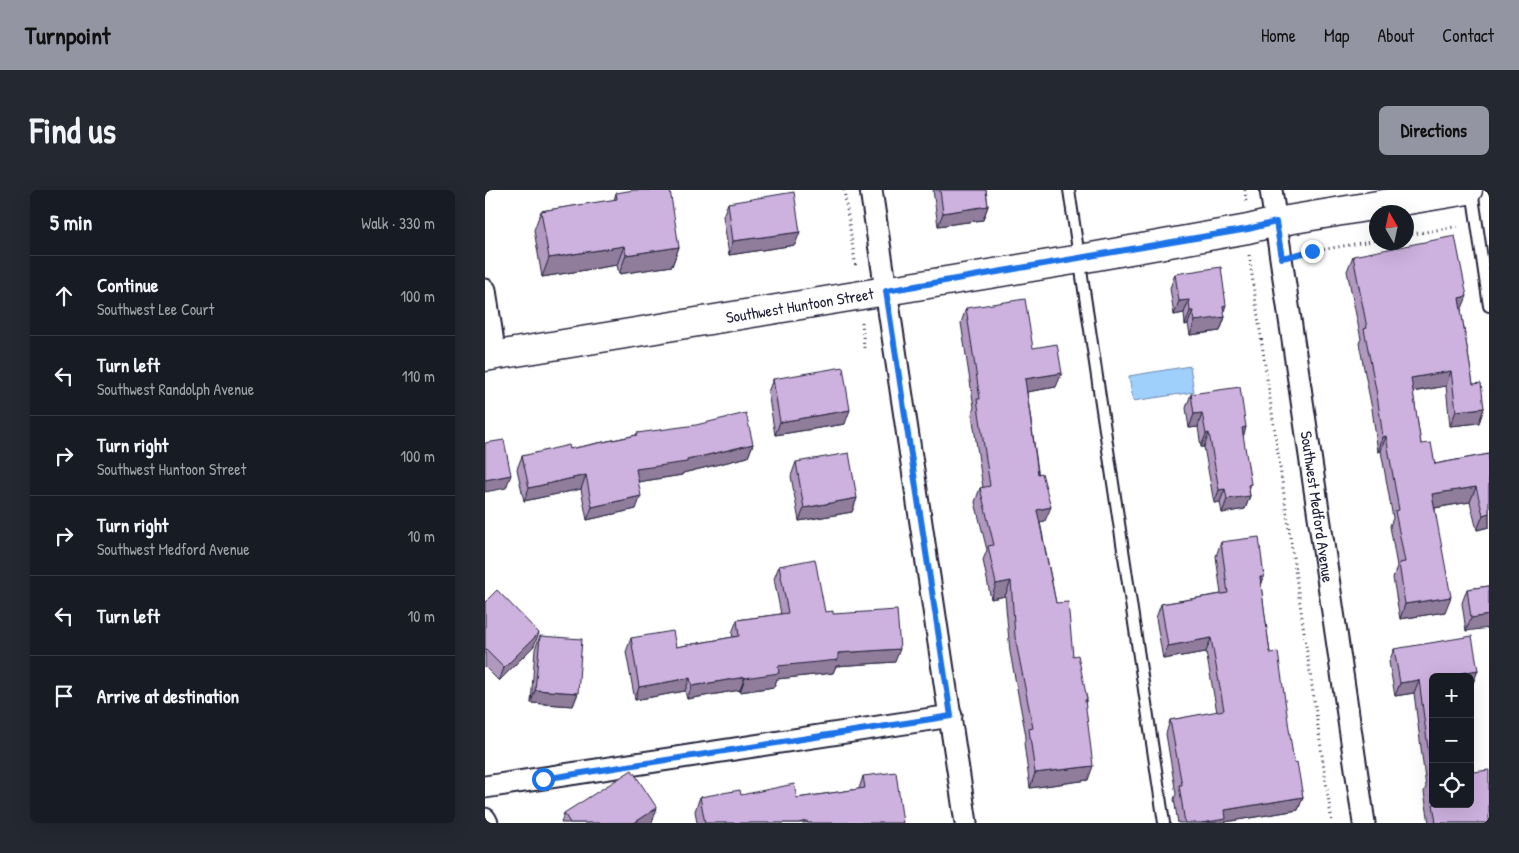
<!DOCTYPE html>
<meta charset="utf-8">
<style>
:root{--surface:#171b24;--page:#242831;--text:#f1f3f6;--muted:#9ea1a6;--line:#363941;--accent:#9495a2}
body{margin:0;font-family:"Patrick Hand",sans-serif;background:var(--page);color:var(--text)}
.controls{position:absolute;right:15px;bottom:15px;display:grid;overflow:hidden;border-radius:8px;box-shadow:0 5px 20px #0002}
.controls button{width:45px;height:45px;display:grid;place-items:center;padding:0;border:0;border-bottom:1px solid var(--line);background:var(--surface);color:var(--text);font:25px sans-serif}
.compass{position:absolute;left:884px;top:15px;width:45px;height:45px;border-radius:50%;background:var(--surface);box-shadow:0 5px 20px #0002;rotate:351deg}
.stop{position:absolute;width:15px;height:15px;margin:-11px;border:4px solid #1a73e8;border-radius:50%;background:#fff}
.stop.end{background:#1a73e8;border-color:#fff;box-shadow:0 1px 5px #0008}
.list{margin:0;padding:0;list-style:none}
h2{display:flex;justify-content:space-between;align-items:center;height:65px;margin:0;padding:0 20px;font-size:21px}
h2 small{font-size:16px;font-weight:400;color:var(--muted)}
.list li{display:grid;grid-template-columns:32px 1fr auto;gap:15px;align-items:center;box-sizing:border-box;height:80px;padding:0 20px;border-top:1px solid var(--line)}
.list b{display:block;font-size:19px;white-space:nowrap}
.list p{margin:0;font-size:16px;white-space:nowrap;color:var(--muted)}
.list em{font-size:16px;font-style:normal;color:var(--muted)}
.icon{flex:none;width:28px;height:28px;fill:none;stroke:currentColor;stroke-width:2;stroke-linecap:round;stroke-linejoin:round}
.map{position:relative;flex:none;width:1004px;height:633px;overflow:hidden;border-radius:8px}
header{display:flex;align-items:center;gap:30px;box-sizing:border-box;height:70px;padding:0 25px;background:var(--accent);color:#111}
header strong{font-size:24px}
nav{display:flex;gap:28px;margin-inline-start:auto;font-size:18px}
.intro{display:flex;align-items:center;justify-content:space-between;box-sizing:border-box;height:120px;padding:0 30px}
h1{margin:0;font-size:35px}
.button{padding:12px 22px;border-radius:8px;background:var(--accent);color:#111;font-size:18px;font-weight:700}
main{display:flex;gap:30px;padding:0 30px}
aside{flex:1;background:var(--surface);border-radius:8px;box-shadow:0 5px 20px #0002}
.map>svg:first-child{display:block}
</style>
<header>
<strong>Turnpoint</strong>
<nav><a>Home</a><a>Map</a><a>About</a><a>Contact</a></nav>
</header>
<div class="intro"><h1>Find us</h1><a class="button">Directions</a></div>
<main>
<aside>
<h2>5 min<small>Walk · 330 m</small></h2>
<ul class="list">
<li><svg class="icon" aria-label="ahead" viewBox="0 0 24 24"><path d="M12 20V5M6 11l6-6 6 6"/></svg><div><b>Continue</b><p>Southwest Lee Court</p></div><em>100 m</em></li>
<li><svg class="icon" aria-label="left" viewBox="0 0 24 24"><path d="M17 20v-9H6M10 6l-5 5 5 5"/></svg><div><b>Turn left</b><p>Southwest Randolph Avenue</p></div><em>110 m</em></li>
<li><svg class="icon" aria-label="right" viewBox="0 0 24 24"><path d="M7 20v-9h11M14 6l5 5-5 5"/></svg><div><b>Turn right</b><p>Southwest Huntoon Street</p></div><em>100 m</em></li>
<li><svg class="icon" aria-label="right" viewBox="0 0 24 24"><path d="M7 20v-9h11M14 6l5 5-5 5"/></svg><div><b>Turn right</b><p>Southwest Medford Avenue</p></div><em>10 m</em></li>
<li><svg class="icon" aria-label="left" viewBox="0 0 24 24"><path d="M17 20v-9H6M10 6l-5 5 5 5"/></svg><div><b>Turn left</b></div><em>10 m</em></li>
<li><svg class="icon" aria-label="arrive" viewBox="0 0 24 24"><path d="M6 21V4h12l-3 4 3 4H6"/></svg><div><b>Arrive at destination</b></div></li>
</ul>
</aside>
<div class="map">
<svg width="1004" height="633" viewBox="0 0 1004 633">
<rect width="100%" height="100%" fill="#fff"/>
<filter id="ink" filterUnits="userSpaceOnUse"><feTurbulence type="fractalNoise" baseFrequency=".02" numOctaves="2"/><feDisplacementMap in="SourceGraphic" scale="10" xChannelSelector="R" yChannelSelector="G"/><feConvolveMatrix kernelMatrix="1 2 1 2 8 2 1 2 1" color-interpolation-filters="sRGB"/></filter>
<g filter="url(#ink)">
<path fill="#9fcffb" stroke="#6d8aae" d="M705 176 709 202 648 211 644 186Z"/>
<g fill="none" stroke-linecap="round" stroke-linejoin="round">
<defs>
<path id="lane" d="M584 0 679 633
M987 0 1004 116"/>
<g id="street">
<path d="M386 0 481 633"/>
<path id="s1" d="M786 0 879 633"/>
<path d="M0 100 10 166"/>
<path d="M0 597 466 526"/>
<path d="M0 629 2 633"/>
</g>
<g id="secondary">
<path id="s2" d="M0 167 595 69 763 39 791 32 983 0"/>
</g>
</defs>
<use href="#lane" stroke="#22223b" stroke-width="14"/>
<use href="#street" stroke="#22223b" stroke-width="25"/>
<use href="#secondary" stroke="#22223b" stroke-width="31"/>
<path stroke="#22223b" stroke-width="3" stroke-dasharray="1 4" stroke-linecap="butt" d="M359 0 371 78
M760 0 761 12
M922 45 975 36
M819 63 892 50
M764 65 847 633
M377 132 379 158"/>
<use href="#lane" stroke="#fff" stroke-width="10"/>
<use href="#street" stroke="#fff" stroke-width="21"/>
<use href="#secondary" stroke="#fff" stroke-width="28"/>
</g>
<path fill="#b098bf" stroke="#22223b" d="M448 0H501L503 16 498 30 453 36Z
M131 3 194 57 187 76 134 84 132 75 57 87 49 40 56 21 129 10Z
M243 13 310 55 244 65 238 26Z
M868 66 976 121 988 194 999 218 994 233 965 236 961 196 928 202 936 254 950 274 1004 264V337L992 340 985 312 950 318 960 422 915 429 908 388 912 376 905 336 908 328 896 261 893 262 887 219 874 153 876 149 862 81Z
M690 84 739 123 740 127 735 141 705 145 703 134 700 135 699 123 689 125 685 98Z
M481 118 548 158 571 197 542 202 560 331 555 332 571 413 602 509 600 514 603 590 545 598 539 553 541 546 525 462 520 406 506 409 498 370 502 360 490 312 495 298H498L487 224 489 217 476 133Z
M288 189 360 234 290 245 283 202Z
M706 204 761 237 758 247 765 306 760 319 737 323 735 312 729 313 719 257H716L713 237 704 238 701 218Z
M152 243 268 254 263 267 198 283 197 285 153 292 151 319 102 330 96 299 39 311 32 279 37 266 85 259 151 245Z
M311 272 372 308 367 322 314 331 306 286Z
M736 352 779 387 776 396 785 463 809 573 818 607 813 620 740 632V633H693L689 609 691 604 681 544 685 530 732 522 721 462 678 469 671 428 676 414 736 404 731 366Z
M294 376 340 422 348 424 410 472 351 476 348 483 292 489 289 497 255 502V500L202 509 200 501 150 510 141 462 146 448 191 457 248 447 247 443 252 430 296 424 289 389Z
M1004 396 981 441 977 413 982 399Z
M0 412 49 456 14 491 0 477Z
M55 446 93 503 88 516 46 513 50 459Z
M909 459 993 480 988 493 948 487 988 582 1004 633H944L939 602 941 597 929 503 910 506 904 472Z
M378 586 418 633H212L210 621 215 607 312 608 374 599Z
M79 623 167 633H76Z"/>
<path fill="#907c9b" stroke="#22223b" d="M503 16 498 30 453 36 458 23Z
M315 42 310 55 244 65 248 51Z
M139 56 132 75 57 87 64 68Z
M194 57 187 76 134 84 141 65Z
M982 106 976 121 974 108Z
M704 110 699 123 689 125 694 111Z
M741 115 737 128 740 127 735 141 705 145 710 131 738 116Z
M705 121H708L703 134 700 135Z
M966 181 961 196 920 203 926 188Z
M577 183 571 197 535 203 540 189Z
M999 218 994 233 965 236 971 221Z
M365 220 360 234 290 245 295 232Z
M717 223 713 237 704 238 709 224Z
M761 237 757 251V238Z
M724 243 719 257H716L721 244Z
M901 246 896 261 893 262 898 247Z
M268 254 263 267 198 283 197 285 146 293 151 279 202 270Z
M26 285 21 298 0 302V290Z
M101 285 96 299 39 311 44 298Z
M766 294 762 306H765L760 319 737 323 742 309 763 295Z
M991 297 985 312 942 319 947 304Z
M740 299 735 312 729 313 734 300Z
M156 306 151 319 102 330 107 317Z
M372 308 367 322 314 331 319 318Z
M566 317 560 331 547 334 552 320Z
M1004 323V337L992 340 998 325Z
M775 387H779L774 400Z
M526 391 520 406 506 409 511 394Z
M966 407 960 422 915 429 920 414Z
M1004 425V438L981 441 986 428Z
M54 443 49 456 14 491 19 478Z
M726 448 721 462 678 469 683 456Z
M415 459 410 472 351 476 348 483 292 489 289 497 255 502 260 488 293 476 353 463Z
M993 480 988 493 985 494V487H974L976 483Z
M260 487 255 500 202 509 207 496Z
M205 488 200 501 150 510 154 497Z
M934 490 929 503 910 506 915 493Z
M50 500 93 503 88 516 46 513Z
M608 576 603 590 545 598 550 583Z
M818 607 813 620 740 632V633H716L740 620Z
M172 618 167 633H149Z"/>
<path fill="#cdb1de" stroke="#22223b" d="M149 0H185L194 57 141 65 139 56 64 68 56 21 132 9 131 3Z
M455 0H501L503 16 458 23Z
M309 2 315 42 248 51 243 13Z
M970 46 982 106 974 108 988 194 996 193 999 218 971 221 966 181 926 188 936 254 946 253 950 274 1004 264V323L998 325 991 297 947 304 966 407 920 414 914 373 920 372 910 321 914 320 901 246 898 247 892 205 879 139 882 138 868 66Z
M736 77 741 115 738 116 740 127 710 131 708 121H705L704 110 694 111 690 84Z
M540 109 548 158 572 154 577 183 540 189 553 284 557 283 566 317 552 320 571 413 583 412 588 466 593 465 602 509 600 510 608 576 550 583 544 539 548 538 530 447 526 391 511 394 503 356 509 355 495 298 505 296 492 209H495L481 118Z
M358 177 365 220 295 232 288 189Z
M755 197 761 237 757 238 766 294 763 295 765 306 742 309 740 299 734 300 724 243 721 244 717 223 709 224 706 204Z
M261 223 268 254 202 270V272L151 279 156 306 107 317 101 285 44 298 37 266 84 255 85 259 152 245V243L211 235Z
M19 250 26 285 0 290V253Z
M364 263 372 308 319 318 311 272Z
M774 347 779 387H775L785 463 793 462 809 573 812 572 818 607 740 620 741 629 716 633H700L694 595H697L685 530 739 520 726 448 683 456 676 414 743 403 736 352Z
M330 369 340 422 348 421V424L412 420 415 459 353 463V470L293 476 294 483 260 488V487L207 496 205 488 154 497 146 448 188 441 191 457 254 446 252 430 303 423 294 376Z
M1004 396V425L986 428 982 399Z
M12 400 54 443 19 478 0 459V412Z
M55 446 97 449 93 503 50 500Z
M987 446 993 480 976 483V487H948V612L944 588H947L934 490 915 493 909 459Z
M985 557 988 582 1004 580V633H951L948 614H985Z
M147 580 172 618 149 633H85L79 623Z
M411 582 418 633H323L322 631 313 633H220L215 607 255 600 256 605 309 594 312 608 380 598 378 586Z"/>
</g>
<g fill="none" stroke-linecap="round" stroke-linejoin="round" filter="url(#ink)">
<path stroke="#1a73e8" stroke-width="6" d="M58 589 466 526 401 101 763 39 791 32 797 68 827 61"/>
</g>
<g text-anchor="middle" dominant-baseline="central" stroke-width="4" stroke-linejoin="round" paint-order="stroke">
<g font-size="16" fill="#22223b" stroke="#fff">
<text stroke="none"><textPath href="#s2" startOffset="319">Southwest Huntoon Street</textPath></text>
<text stroke="none"><textPath href="#s1" startOffset="320">Southwest Medford Avenue</textPath></text>
</g>
</g>
</svg>
<div class="controls">
<button>+</button>
<button>−</button>
<button><svg class="icon" aria-label="locate" viewBox="0 0 24 24"><circle cx="12" cy="12" r="6"/><path d="M12 2v4M12 18v4M2 12h4M18 12h4"/></svg></button>
</div>
<svg class="compass" viewBox="-18 -18 36 36"><path d="M0-13l5 13h-10z" fill="#e53935"/><path d="M0 13l5-13h-10z" fill="#9ea1a6"/></svg>
<div class="stop" style="left:58px;top:589px"></div>
<div class="stop end" style="left:827px;top:61px"></div>
</div>
</main>
